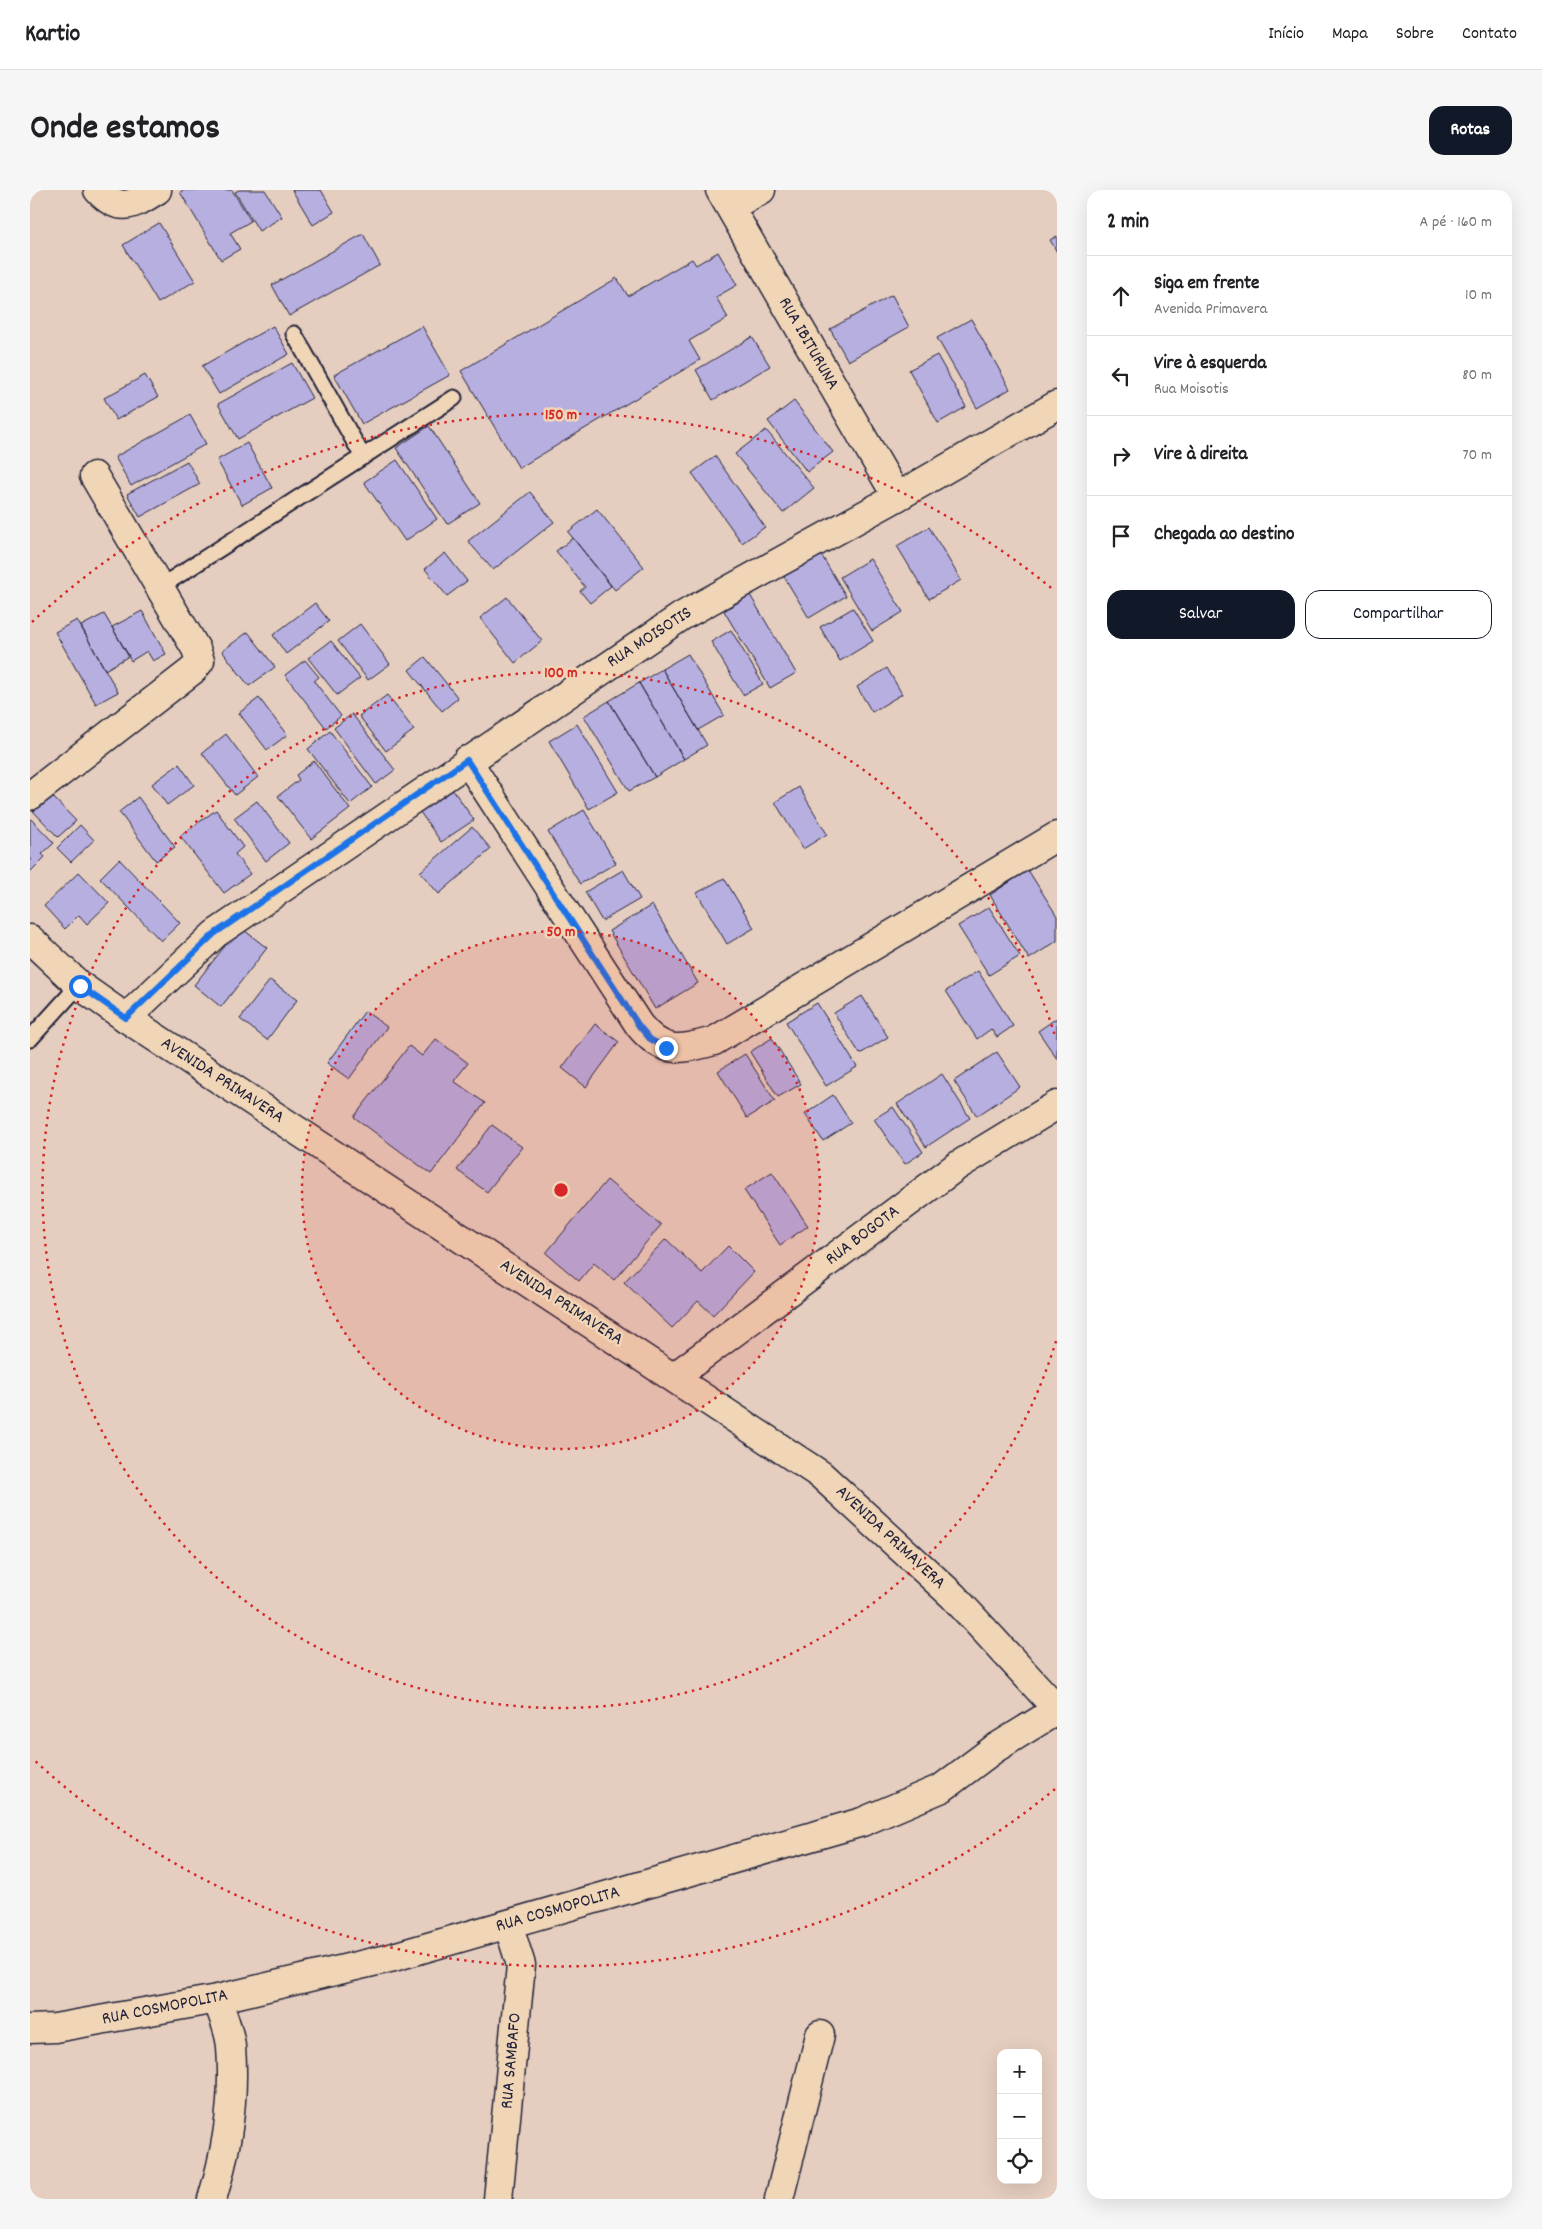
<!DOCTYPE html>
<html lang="pt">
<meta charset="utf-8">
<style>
:root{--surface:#fff;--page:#f6f6f6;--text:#202124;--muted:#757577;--line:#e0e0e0;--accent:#111827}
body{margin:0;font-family:Dekko,sans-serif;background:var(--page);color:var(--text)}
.controls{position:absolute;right:15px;bottom:15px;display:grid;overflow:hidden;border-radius:10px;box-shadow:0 5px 20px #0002}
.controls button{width:45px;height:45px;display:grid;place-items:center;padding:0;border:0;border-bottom:1px solid var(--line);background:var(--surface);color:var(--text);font:25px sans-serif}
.stop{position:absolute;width:15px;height:15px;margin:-11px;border:4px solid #1a73e8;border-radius:50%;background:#fff}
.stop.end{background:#1a73e8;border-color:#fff;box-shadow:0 1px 5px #0008}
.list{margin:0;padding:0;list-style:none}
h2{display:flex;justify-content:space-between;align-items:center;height:65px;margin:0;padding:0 20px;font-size:21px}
h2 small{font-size:16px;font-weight:400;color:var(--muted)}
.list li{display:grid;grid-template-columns:32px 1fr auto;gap:15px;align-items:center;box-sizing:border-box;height:80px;padding:0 20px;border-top:1px solid var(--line)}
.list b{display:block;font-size:19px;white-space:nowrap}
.list p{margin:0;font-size:16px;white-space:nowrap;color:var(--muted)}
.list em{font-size:16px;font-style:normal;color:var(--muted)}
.actions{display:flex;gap:10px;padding:15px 20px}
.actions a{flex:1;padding:11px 0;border:1px solid var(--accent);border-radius:15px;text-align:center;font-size:18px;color:var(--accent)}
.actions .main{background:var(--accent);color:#fff}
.icon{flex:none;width:28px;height:28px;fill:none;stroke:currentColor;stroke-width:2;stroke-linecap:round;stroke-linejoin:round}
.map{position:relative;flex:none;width:1027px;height:2009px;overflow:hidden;border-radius:15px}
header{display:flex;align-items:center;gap:30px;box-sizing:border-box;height:70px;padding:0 25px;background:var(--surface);border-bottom:1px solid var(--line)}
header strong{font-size:24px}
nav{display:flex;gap:28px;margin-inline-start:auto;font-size:18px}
.intro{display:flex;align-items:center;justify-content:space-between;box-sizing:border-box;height:120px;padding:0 30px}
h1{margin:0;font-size:35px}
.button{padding:12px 22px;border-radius:15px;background:var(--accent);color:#fff;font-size:18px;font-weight:700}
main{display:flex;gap:30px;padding:0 30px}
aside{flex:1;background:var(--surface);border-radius:15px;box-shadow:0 5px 20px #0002}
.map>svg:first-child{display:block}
</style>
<header>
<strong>Kartio</strong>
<nav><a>Início</a><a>Mapa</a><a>Sobre</a><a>Contato</a></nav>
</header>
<div class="intro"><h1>Onde estamos</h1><a class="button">Rotas</a></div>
<main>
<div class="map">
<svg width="1027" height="2009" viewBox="0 0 1027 2009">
<rect width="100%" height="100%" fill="#e5cebf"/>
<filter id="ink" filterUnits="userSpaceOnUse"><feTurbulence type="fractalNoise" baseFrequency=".02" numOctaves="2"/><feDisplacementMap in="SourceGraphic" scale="10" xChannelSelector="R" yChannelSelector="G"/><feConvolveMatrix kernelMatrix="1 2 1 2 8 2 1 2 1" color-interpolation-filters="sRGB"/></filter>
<g filter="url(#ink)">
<path fill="#b7afe0" stroke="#22223b" d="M154 0H202L221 31 200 43 210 59 191 70 150 2Z
M209 0H235L252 27 229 41 205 2Z
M262 0H291L304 22 283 35Z
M129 33 165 91 128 113 93 55Z
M333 44 350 75 259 126 242 95Z
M1027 46V62L1020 50Z
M688 62 707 95 686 107 698 128 659 151 670 170 489 278 431 181 587 88 598 106 662 69 666 75Z
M862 105 879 137 818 171 800 139Z
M941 129 980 199 947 218 907 148Z
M243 136 259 164 189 204 172 176Z
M392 136 420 185 332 234 304 185Z
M722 147 740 176 683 210 666 180Z
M907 165 936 217 908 233 879 180Z
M262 173 282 208 208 249 188 214Z
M115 185 128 207 86 230 74 208Z
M764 211 803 262 777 282 738 231Z
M160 225 176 254 101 296 85 267Z
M399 236 450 313 417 334 366 258Z
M736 240 784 298 753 323 705 264Z
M217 253 242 298 212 315 187 270Z
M685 266 735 337 712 353 662 283Z
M367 270 407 329 375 351 334 292Z
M157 271 170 294 110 327 97 304Z
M500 302 524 332 463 380 438 351Z
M567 319 614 377 585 400 538 342Z
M899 337 931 390 899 409 867 356Z
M543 348 581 396 560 413 550 401 555 397 526 361Z
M415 363 437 391 417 406 395 379Z
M790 363 816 406 779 428 753 385Z
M840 369 873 422 842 441 810 387Z
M720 405 766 483 740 498 694 421Z
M477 407 512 451 485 473 450 428Z
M285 413 299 431 256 464 243 445Z
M823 418 843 451 810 471 790 437Z
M112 421 136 464 123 471 117 461 101 471 82 437Z
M74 424 99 466 75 480 51 436Z
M47 430 88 502 66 514 25 442Z
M330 434 360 474 338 490 308 451Z
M701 440 733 494 713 505 681 452Z
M218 442 245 477 219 496 192 461Z
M301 451 330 488 307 505 278 468Z
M658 464 694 525 668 540 632 479Z
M395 467 428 508 412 521 379 480Z
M275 470 289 487 284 491 311 526 296 538 255 485Z
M857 478 872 504 842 522 827 497Z
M632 479 677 555 654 569 609 493Z
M609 493 654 569 625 587 579 511Z
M357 505 384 540 356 561 329 526Z
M229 508 257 545 237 560 209 523Z
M579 511 625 587 599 601 554 526Z
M322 524 365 580 346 594 304 538Z
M547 534 588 602 559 619 519 551Z
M300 541 342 597 320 614 278 559Z
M196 544 228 587 205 605 172 563Z
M284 571 320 619 281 649 248 606 269 590 266 585Z
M149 574 164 595 137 615 122 594Z
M769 597 797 644 773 659 745 612Z
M423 600 444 630 411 652 390 622Z
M20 604 46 631 28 647 3 621Z
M108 607 145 657 126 671 89 622Z
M227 611 259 653 236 671 204 628Z
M186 620 213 657 205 664 220 684 194 703 150 646Z
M554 620 586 673 550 694 518 642Z
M0 628 24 653 12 664 15 667 0 682Z
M50 635 64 650 41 672 27 658Z
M442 637 461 659 409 704 390 682Z
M89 669 150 733 131 751 70 688Z
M593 680 610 709 572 731 555 702Z
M998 680 1027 726V751L999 769 960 705Z
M49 682 79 713 57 734 49 725 35 739 14 716Z
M694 688 724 738 697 754 667 703Z
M622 715 668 793 625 819 579 741Z
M959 717 990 766 959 785 928 736Z
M210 737 237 758 191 817 164 795Z
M948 781 983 836 967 847 961 839 947 849 916 801Z
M240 790 267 810 237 850 210 829Z
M832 806 858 847 830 864 804 823Z
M787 813 827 877 796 896 756 832Z
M335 821 357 837 319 889 297 873Z
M1027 828V869L1008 841Z
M565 834 589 852 556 897 532 878Z
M742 848 771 894 748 907 720 862Z
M406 849 438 873 424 891 455 913 401 984 324 927 379 856 392 866Z
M967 862 990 897 947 926 924 891Z
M715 864 745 911 717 928 688 881Z
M912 884 940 928 896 957 867 914Z
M803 905 821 933 793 951 775 924Z
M863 917 893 962 875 974 844 929Z
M462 935 492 957 457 1002 427 980Z
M742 982 778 1036 750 1055 714 1000Z
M577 990 631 1035 584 1090 564 1073 549 1091 516 1063Z
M636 1049 672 1083 698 1056 724 1082 683 1125 668 1111 642 1138 594 1092Z"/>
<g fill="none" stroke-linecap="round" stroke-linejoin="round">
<defs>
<path id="lane" d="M264 144 333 267
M130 397 424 208
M0 849 49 795"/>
<path id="street" d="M68 0C90 24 103 15 127 0
M690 0 867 307
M700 17 731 0
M437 570 609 835C633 865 650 860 684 851L1027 646
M0 606 163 480 170 471 166 459 64 286
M96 828 185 744 652 426 867 307 1027 215
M644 1187 927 976 1027 915
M0 1839 25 1838 187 1809 360 1768 832 1632 912 1598 964 1559 1027 1520
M182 2009C197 1960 205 1908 201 1857 200 1841 192 1824 187 1809
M468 2009 491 1775 478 1734
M749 2009 790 1845"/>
<path id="secondary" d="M0 749 49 795 96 828 791 1285 923 1406 1027 1519"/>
</defs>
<use href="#lane" stroke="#22223b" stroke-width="19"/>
<use href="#street" stroke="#22223b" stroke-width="31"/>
<use href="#secondary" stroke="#22223b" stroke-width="31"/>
<use href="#lane" stroke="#f0d6b7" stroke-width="15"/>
<use href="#street" stroke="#f0d6b7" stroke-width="28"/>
<use href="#secondary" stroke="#f0d6b7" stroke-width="28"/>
</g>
</g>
<g fill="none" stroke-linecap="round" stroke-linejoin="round" filter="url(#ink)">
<path stroke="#1a73e8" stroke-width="6" d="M50 796 96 828 184 744 437 570 609 836 620 849 636 858"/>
</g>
<circle cx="531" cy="1000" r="259" fill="#d62828" fill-opacity=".12"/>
<g fill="none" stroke="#d62828" stroke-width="2.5" stroke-dasharray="2.5 5">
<circle cx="531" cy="1000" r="259"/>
<path d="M1026 1151A518 518 0 1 1 1026 849"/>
<path d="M1025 1599A776 776 0 0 1 2 1568M2 432A776 776 0 0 1 1025 401"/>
</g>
<g text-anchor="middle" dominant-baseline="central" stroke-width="5" stroke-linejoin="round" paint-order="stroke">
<g font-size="18" fill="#22223b" stroke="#f0d6b7">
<text transform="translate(778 154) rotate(60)">RUA IBITURUNA</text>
<text transform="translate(620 448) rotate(-33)">RUA MOISOTIS</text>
<text transform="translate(192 891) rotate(33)">AVENIDA PRIMAVERA</text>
<text transform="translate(833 1046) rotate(-37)">RUA BOGOTA</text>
<text transform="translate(531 1113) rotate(33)">AVENIDA PRIMAVERA</text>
<text transform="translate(860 1348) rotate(43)">AVENIDA PRIMAVERA</text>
<text transform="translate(528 1720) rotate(-16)">RUA COSMOPOLITA</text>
<text transform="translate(135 1818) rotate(-11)">RUA COSMOPOLITA</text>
<text transform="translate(482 1871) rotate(-85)">RUA SAMBAFO</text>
</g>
</g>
<circle cx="531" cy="1000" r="8" fill="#d62828" stroke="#f0d6b7" stroke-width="2.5"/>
<g font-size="15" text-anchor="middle" font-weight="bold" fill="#d62828" stroke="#f0d6b7" stroke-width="5" stroke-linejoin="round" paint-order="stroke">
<text x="531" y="229">150 m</text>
<text x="531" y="487">100 m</text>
<text x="531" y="746">50 m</text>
</g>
</svg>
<div class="controls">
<button>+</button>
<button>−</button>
<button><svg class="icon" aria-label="locate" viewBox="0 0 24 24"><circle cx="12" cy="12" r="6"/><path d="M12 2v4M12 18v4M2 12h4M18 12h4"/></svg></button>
</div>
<div class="stop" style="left:50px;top:796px"></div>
<div class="stop end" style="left:636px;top:858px"></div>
</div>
<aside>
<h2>2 min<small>A pé · 160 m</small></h2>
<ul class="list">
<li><svg class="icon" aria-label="ahead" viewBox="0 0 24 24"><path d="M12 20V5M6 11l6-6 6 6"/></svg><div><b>Siga em frente</b><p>Avenida Primavera</p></div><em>10 m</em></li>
<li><svg class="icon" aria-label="left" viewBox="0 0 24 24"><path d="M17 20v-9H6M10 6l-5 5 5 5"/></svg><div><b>Vire à esquerda</b><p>Rua Moisotis</p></div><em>80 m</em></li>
<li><svg class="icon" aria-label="right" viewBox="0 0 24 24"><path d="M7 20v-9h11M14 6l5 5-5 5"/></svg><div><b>Vire à direita</b></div><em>70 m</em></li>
<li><svg class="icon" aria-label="arrive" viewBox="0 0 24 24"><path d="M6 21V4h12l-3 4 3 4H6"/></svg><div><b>Chegada ao destino</b></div></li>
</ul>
<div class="actions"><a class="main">Salvar</a><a>Compartilhar</a></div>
</aside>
</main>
